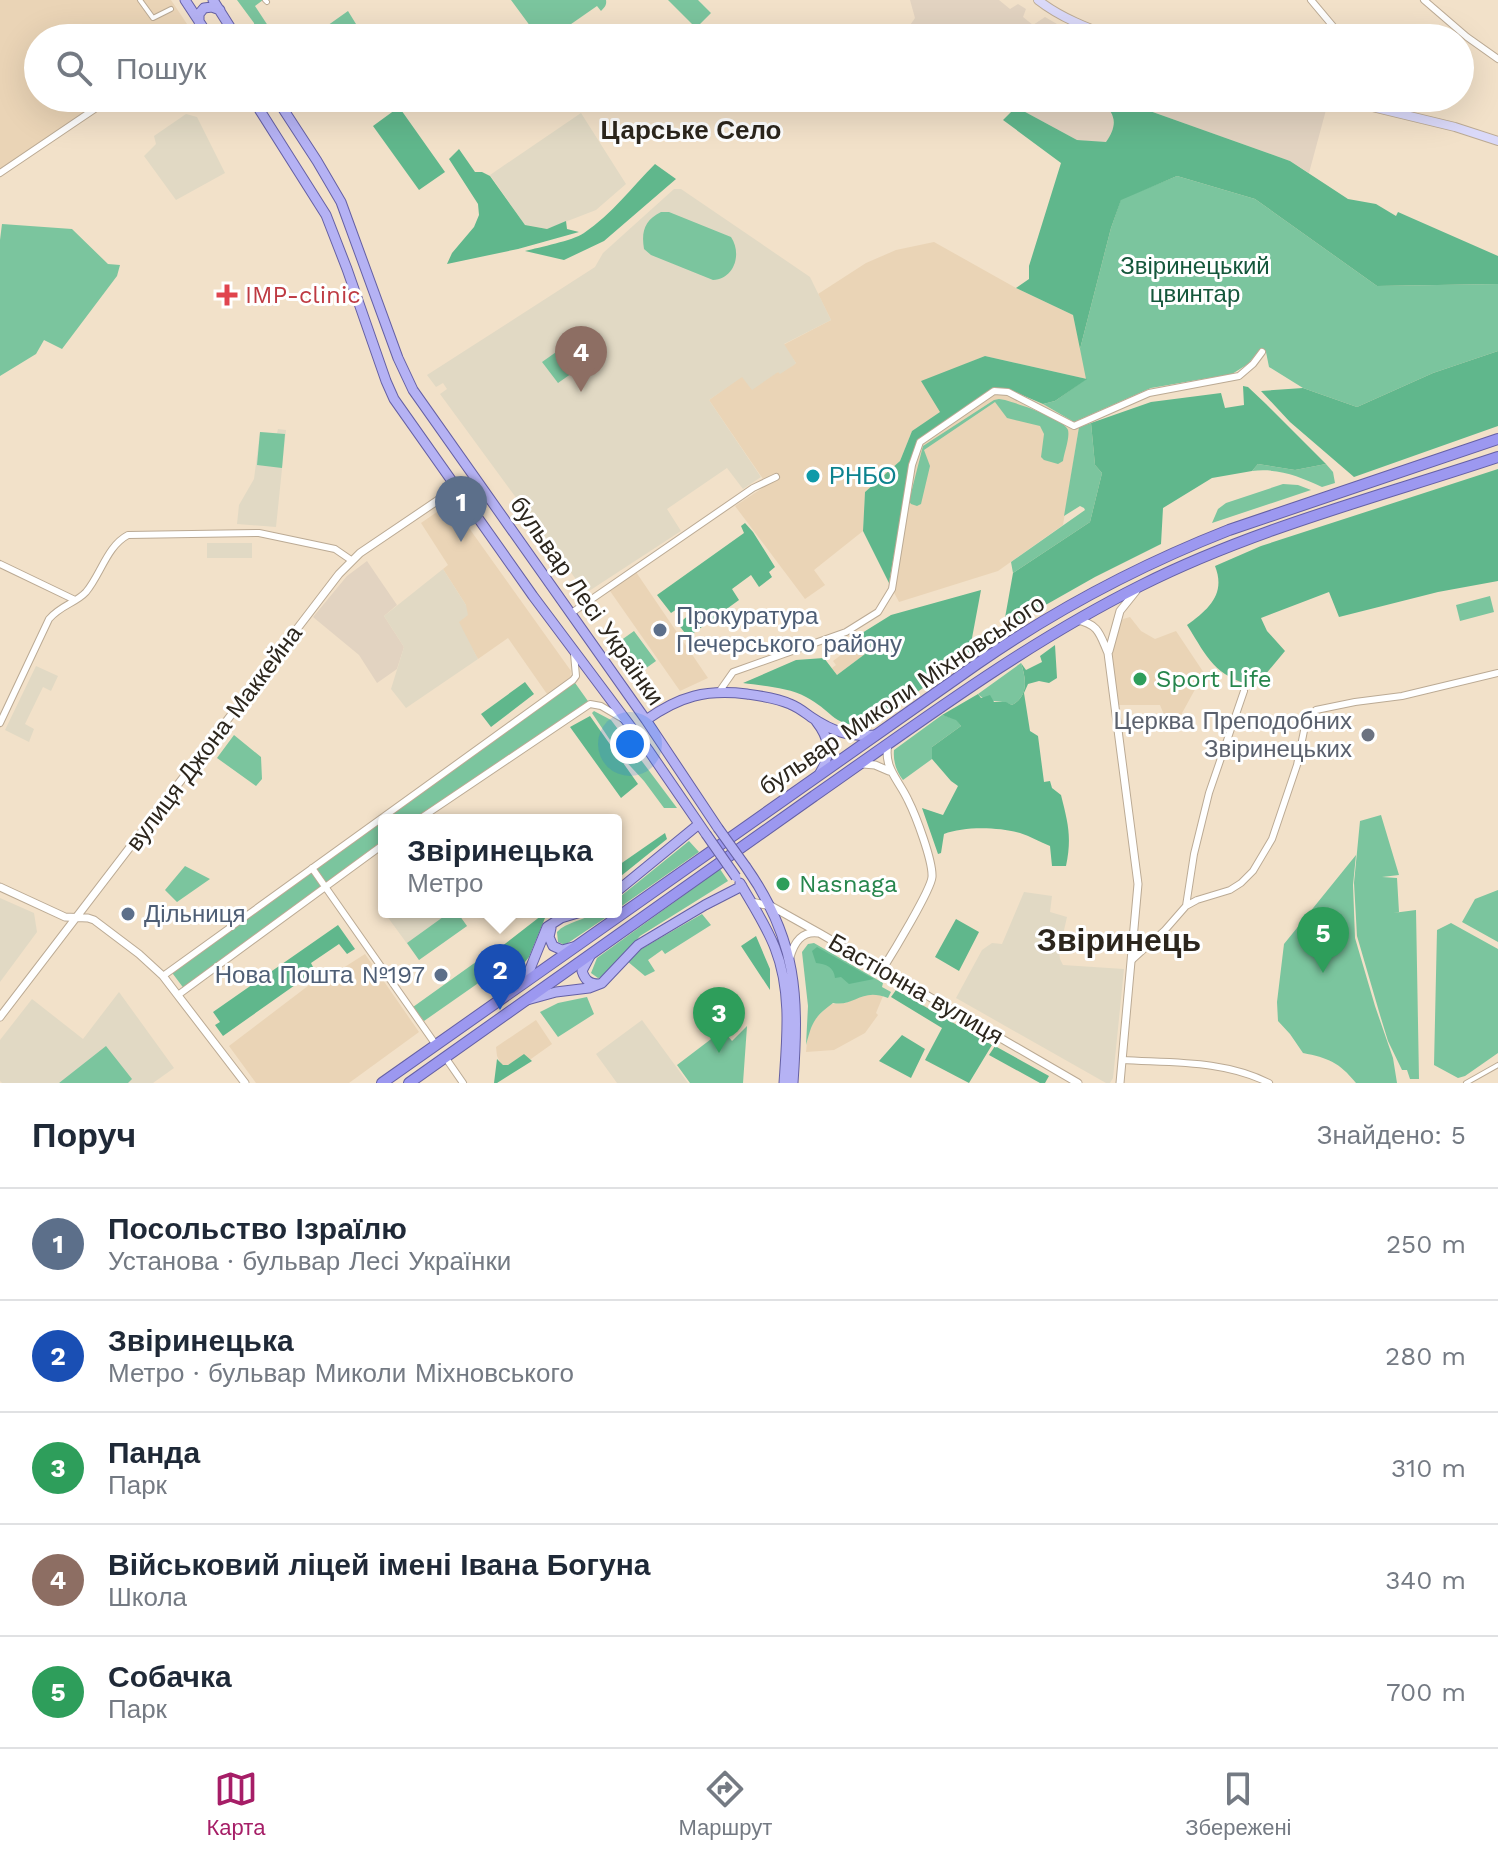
<!DOCTYPE html>
<html lang="uk">
<meta charset="utf-8">
<style>
:root{--surface:#fff;--page:#f2f2f3;--text:#1f2937;--muted:#747a83;--line:#e0e1e3;--accent:#a61e67}
body{margin:0;font-family:"Work Sans",sans-serif;background:var(--page);color:var(--text)}
.you{position:absolute;left:630px;top:744px;width:28px;height:28px;margin:-20px;border:6px solid #fff;border-radius:50%;background:#1a73e8;box-shadow:0 0 0 12px #1a73e833}
.badge{display:grid;place-items:center;width:52px;height:52px;border-radius:50%;background:var(--accent);color:#fff;font-size:26px;font-weight:700}
.pin{position:absolute;translate:-50% -66px;filter:drop-shadow(0 2px 4px #0008)}
.pin::after{content:'';position:absolute;top:42px;width:28px;height:24px;background:inherit;clip-path:polygon(0 0,100% 0,50% 100%)}
.popup{position:absolute;left:378px;top:814px;width:244px;height:104px;box-sizing:border-box;display:grid;place-content:center;border-radius:8px;background:var(--surface);filter:drop-shadow(0 2px 6px #0005);font-size:26px;white-space:nowrap;color:var(--muted)}
.popup b{font-size:30px;color:var(--text)}
.popup::after{content:'';position:absolute;left:50%;top:100%;margin-left:-16px;border:16px solid transparent;border-top-color:var(--surface)}
.list{margin:0;padding:0;list-style:none}
h2{display:flex;justify-content:space-between;align-items:center;height:104px;margin:0;padding:0 32px;font-size:34px}
h2 small{font-size:26px;font-weight:400;color:var(--muted)}
.list li{display:grid;grid-template-columns:52px 1fr auto;gap:24px;align-items:center;box-sizing:border-box;height:112px;padding:0 32px;border-top:2px solid var(--line)}
.list b{display:block;font-size:30px;white-space:nowrap}
.list p{margin:0;font-size:26px;white-space:nowrap;color:var(--muted)}
.list em{font-size:26px;font-style:normal;color:var(--muted)}
.icon{flex:none;width:44px;height:44px;fill:none;stroke:currentColor;stroke-width:2;stroke-linecap:round;stroke-linejoin:round}
.map{position:relative;flex:none;width:1498px;height:1083px;overflow:hidden}
.search{position:absolute;background:var(--surface);box-shadow:0 8px 32px #0002;left:24px;right:24px;top:24px;height:88px;display:flex;align-items:center;gap:20px;box-sizing:border-box;padding:0 28px;border-radius:44px;color:var(--muted);font-size:30px}
.sheet{height:664px;background:var(--surface)}
nav{display:flex;justify-content:space-around;align-items:center;box-sizing:border-box;height:112px;border-top:2px solid var(--line);background:var(--surface);font-size:22px;color:var(--muted)}
nav a{display:grid;justify-items:center;gap:4px}
nav .on{color:var(--accent)}
.map>svg:first-child{display:block}
</style>
<div class="map">
<svg width="1498" height="1083" viewBox="0 0 1498 1083">
<rect width="100%" height="100%" fill="#f2e1c9"/>
<path fill="#ead4b6" d="M0 0H171L195 36 194 38H38V98H105L0 169Z
M934 242 1016 288 1073 315 1087 379 985 356 922 382 941 412 912 431 900 461 865 492 863 531 814 570 825 585 805 599 735 506 767 485 709 400 742 376 779 372 796 363 783 345 831 320 818 294 866 263 896 250Z
M1002 388 1043 404 1074 422 1079 427 1063 525 998 571 899 602 889 583 910 465 917 441 993 389Z
M447 505 454 507 571 671 570 679 547 694 508 638 478 659 468 642 458 622 466 605 443 569 448 565 421 523Z
M636 572 708 678 680 691 610 591Z
M1130 617 1141 631 1155 639 1176 631 1204 673 1181 715 1172 717 1164 715 1160 705H1119L1111 654 1117 628 1123 619Z
M857 643 865 654 837 675 832 668 836 665 833 661Z
M365 954 419 1032 349 1083H256L229 1046 325 973 329 977Z
M877 993 883 996 876 1013 878 1015 865 1033 834 1050 806 1052 808 1032 815 1019 830 1004 846 1003 862 995Z
M536 1020 552 1044 507 1076 497 1056 496 1047Z"/>
<path fill="#e2d3c1" d="M910 0H999L1010 9 1018 4 1026 9 1023 17 1033 25 1045 17 1081 38H901L915 18Z
M1005 98H1099L1101 102 1110 108 1113 116V133L1106 143 1077 140 1016 107Z
M1122 98H1275L1326 110 1309 173 1290 161 1133 105Z
M367 561 397 605 384 616 404 647 397 669 377 683 359 655 313 617 347 576Z"/>
<path fill="#e1d9c4" d="M581 113 626 184 596 210 547 229 525 225 490 175Z
M186 114 197 117 225 173 176 200 144 156 156 144 154 136Z
M674 189H681L810 277 831 320 784 344 796 363 794 365 780 374 778 372 752 390 742 377 709 400 761 477 743 489 727 468 667 509 681 531 586 593 440 394 447 389 443 383 436 387 427 375 595 267 603 253Z
M278 429 286 430 276 527 237 524 239 505 254 479 260 432 277 433Z
M207 543H252V558H207Z
M443 569 466 605 468 615 459 622 478 659 406 708 391 689 404 647 384 616Z
M36 666 58 676 51 691 43 687 25 724 34 729 29 742 5 730Z
M1024 892 1052 896 1050 912 1067 917 1059 952 1060 959 1063 965 1124 969 1113 1078 1110 1083H1106L956 998 982 950 992 943 1002 944Z
M0 898 34 913 37 932 0 982Z
M384 906V912H457L467 926 419 960 389 919 381 908Z
M119 992 174 1068 153 1083H2L0 1081V1040L32 999 83 1039Z
M642 1020 688 1083H617L596 1054Z"/>
<path fill="#7bc59e" d="M237 0H263L255 6 276 38H260L255 32 254 23Z
M511 0H606C607 5 604 8 601 11L597 6 551 38H539Z
M668 0H698L711 13 696 28Z
M348 11 356 24 341 34 343 38H331L324 28Z
M1177 176 1255 199 1377 286 1498 284V351L1433 373 1357 407 1303 388 1269 367 1266 352 1261 348 1248 364 1232 374 1151 388 1074 422 1043 404 1055 401 1086 379 1080 349 1111 228 1121 199Z
M661 212H669L731 237C742 253 735 279 713 280L651 255 644 249C641 231 645 220 661 212Z
M2 224 72 229 108 264 120 265 117 276 62 349 44 340 36 354 0 376V240Z
M569 343 585 364 558 383 542 362Z
M999 399 1005 400C1018 404 1064 418 1068 430 1070 438 1064 453 1063 461L1058 464 1044 460 1041 457 1044 434 1040 426 1007 418 995 402 924 450 930 466 921 504 917 506 911 504 909 501 923 446 994 400Z
M1091 423 1095 465 1102 473 1090 522 1013 573 1011 562 1085 510 1084 508 1080 506 1064 516 1079 427Z
M260 432 285 434 282 468 257 465Z
M1258 464 1295 470 1326 464 1333 472 1335 483 1322 487C1299 476 1278 468 1252 471Z
M1283 484 1298 485 1311 490 1212 523 1218 509 1226 503Z
M1490 596 1494 612 1460 621 1456 605Z
M634 631 656 661 642 671 620 641Z
M1021 663C1026 679 1029 696 1012 705 1001 699 987 704 978 694Z
M573 680 590 704 418 820H384V844L185 990 170 970Z
M594 711 611 720 677 808H664L644 781 620 755 592 713Z
M942 715 956 719 961 726 932 747V759L903 780C896 771 893 761 894 750Z
M234 735 261 757 262 779 256 786 217 758Z
M1381 815 1399 875 1382 877 1397 878 1399 912 1393 913 1416 910 1419 1079H1410L1407 1070H1402L1388 1041 1380 1015 1357 936 1354 883 1360 821Z
M689 841 699 852 616 910V900Z
M1356 855 1353 885 1355 938 1375 1006 1393 1058 1397 1083H1356C1339 1062 1328 1058 1303 1053L1290 1034 1278 1021 1277 1002 1284 944Z
M185 866 210 879 177 902 165 890Z
M720 869 728 881 640 936 604 977 598 978 591 973 597 958Z
M1498 890V942L1462 922 1475 899Z
M450 912H457L467 926 419 960 407 943Z
M597 912H614L565 945 558 942 557 932C566 922 585 920 597 912Z
M702 914 711 925 665 954 662 950 648 960 655 971 645 976 627 961 636 952Z
M1451 923 1498 949V1053L1465 1076 1458 1078 1434 1065 1437 930Z
M814 943 883 983 882 987 891 992 888 998C861 987 855 1007 833 1003 813 1018 812 1023 806 1045L808 1006 802 952 808 944Z
M487 954 497 970 424 1021 413 1007Z
M587 997 594 1014 558 1037 540 1012 558 1003Z
M747 1026 743 1083H690L677 1065 723 1030 732 1041Z
M106 1046 132 1079 128 1083H59Z"/>
<path fill="#60b78c" d="M1099 98H1122L1133 105 1290 161 1348 199 1376 204 1396 216 1398 212 1407 216 1498 256V284L1377 286 1255 199 1177 176 1121 200 1111 228 1080 349 1073 315 1016 288 1029 279V266L1061 163 1003 120 1016 107 1077 140 1106 142C1117 127 1117 113 1101 102Z
M399 107 445 172 419 190 373 126Z
M459 149 475 172H482L490 176 525 225 547 229 566 221 567 229 579 232 518 249 447 264 452 253 474 227 479 215 478 204 449 159Z
M655 164 676 179 604 241 564 260 525 251C540 247 572 241 584 233 612 214 632 187 655 164Z
M1498 351V426L1354 477 1290 422 1261 391 1303 388 1357 407 1433 373Z
M985 356 1087 379 1055 401 1043 404 1010 390 993 389 917 441 910 465 889 583 863 531 865 492 900 461 912 431 940 412 921 381Z
M1243 386 1248 387 1266 404 1326 464 1295 470 1258 464 1252 471 1212 478 1163 508 1161 544 1095 577 1003 629 1013 573 1090 522 1102 473 1095 465 1091 423 1151 402 1221 393 1225 408 1244 405Z
M1498 469V581L1438 592 1339 617 1329 592 1261 618 1267 631 1285 651 1255 687C1213 674 1209 660 1187 625 1209 609 1226 594 1215 566L1261 546Z
M745 523 753 532 775 567 769 572 772 577 759 587 751 575 732 589 739 600 688 637 678 624 690 614 683 605 671 613 657 595 744 533 741 526Z
M981 590 969 654 874 724C833 730 835 712 806 697 788 687 763 686 743 683L796 660 824 658 837 675 865 654 854 638 891 615Z
M1055 645 1057 678 1049 683 1039 681 1028 684 1024 693 1030 731 1038 736 1044 782 1050 781 1052 788 1061 795C1068 823 1072 837 1066 866H1052L1050 846C1040 842 1030 836 1020 833 999 827 964 826 944 834L941 853 938 854 922 808 943 815 958 786 951 781 932 759V747L961 726 956 720 942 715 978 694 981 698 990 695 994 702H1006L1012 705C1029 696 1026 678 1021 663L1026 670 1042 662 1040 656Z
M525 682 534 694 491 727 481 714Z
M590 716 638 784 621 798 570 727Z
M665 833 667 839 616 880V867Z
M546 912H553L545 918 529 957 513 977 497 950Z
M956 919 979 932 959 971 935 957Z
M338 925 355 949 347 954 339 944 311 963 315 971 223 1036 215 1025 220 1022 213 1012Z
M756 936 770 969V990L741 946Z
M817 947 874 979 849 984 841 977 835 978C834 967 826 964 816 963L812 951Z
M896 990 992 1045 969 1083 925 1060 942 1028 891 997Z
M902 1035 925 1049 911 1078 879 1061Z
M995 1046 1049 1076 1045 1083H1040L989 1055Z
M524 1054 532 1061 497 1083H494L497 1059 503 1065H508Z"/>
<g fill="none" stroke-linecap="round" stroke-linejoin="round">
<defs>
<path id="pedestrian" d="M140 0 153 18 171 9
M265 0 267 2
M1466 1083 1498 1065"/>
<path id="minor" d="M1311 0 1337 31 1340 38
M1424 0 1467 37 1498 59
M0 173 111 98
M0 564 75 600
M570 614 753 488 776 477
M719 692 733 672 846 632 878 612 892 589 912 465 920 442 994 391 1008 392 1074 426 1149 393 1239 376 1253 364 1262 352
M0 723 49 619C61 605 76 603 86 592 101 574 107 546 128 535L259 533 335 549 351 560
M418 820 590 704 601 706 623 719
M312 868 436 1045
M1186 906 1194 854 1209 793 1244 691
M1132 960 1165 930 1186 906 1197 900 1230 890 1241 883 1253 871 1272 839 1297 765 1306 721 1316 710 1355 702 1402 696 1498 673
M163 976 573 680 576 676 574 654
M178 995 384 844
M445 1057 463 1083
M1122 1060C1172 1063 1224 1060 1269 1083"/>
<path id="tertiary" d="M1077 620C1099 624 1100 635 1108 653L1138 884 1120 1083
M1109 651 1120 611 1136 591
M863 764 875 765 889 771
M0 887 65 917 88 918 94 920 139 954 163 976 245 1083
M751 902 771 906 821 934 1078 1083
M790 957C794 943 801 931 818 933
M882 970C892 954 931 890 932 877 933 861 916 816 908 800 899 780 883 768 888 744
M0 1017 339 574 360 553 456 488"/>
<path id="secondary" d="M1038 0C1061 18 1088 28 1115 38
M1335 98 1455 127 1498 141"/>
<path id="primary" d="M185 0 210 38
M213 0 237 38
M199 22V14L204 8 212 7 220 10
M252 98 326 215 347 269 386 381 394 399 533 596 649 751 706 834
M276 98 317 161 341 202 398 358 413 390 646 720 718 828
M646 720C680 696 706 689 747 694 761 696 777 698 790 704 798 707 804 712 811 717 833 732 850 737 876 735
M816 721C830 739 832 753 820 773
M746 867C798 941 799 997 793 1083
M740 883C752 904 766 925 775 948 792 991 787 1038 784 1083
M616 892 699 824
M551 928 549 937 553 946 562 950 573 947
M590 956 582 971C585 980 589 984 599 984
M519 985 530 969 547 927 561 918 581 912
M527 1000 556 992 589 988 602 983 638 945 705 905 742 886"/>
<path id="trunk" d="M382 1083 977 664C1055 610 1140 565 1229 530L1498 439
M409 1083C544 986 679 891 814 796 920 722 1024 644 1140 586 1253 529 1378 497 1498 457"/>
</defs>
<use href="#pedestrian" stroke="#bbaa94" stroke-width="6"/>
<use href="#minor" stroke="#bbaa94" stroke-width="8"/>
<use href="#tertiary" stroke="#bbaa94" stroke-width="9"/>
<use href="#secondary" stroke="#bbaa94" stroke-width="10"/>
<use href="#primary" stroke="#6560a4" stroke-width="11"/>
<use href="#trunk" stroke="#6560a4" stroke-width="12"/>
<use href="#pedestrian" stroke="#fff" stroke-width="4"/>
<use href="#minor" stroke="#fff" stroke-width="6"/>
<use href="#tertiary" stroke="#fff" stroke-width="7"/>
<use href="#secondary" stroke="#dad9f9" stroke-width="8"/>
<use href="#primary" stroke="#b5b2f4" stroke-width="9"/>
<use href="#trunk" stroke="#9c98f0" stroke-width="10"/>
<defs>
<path id="primary-bridge" d="M718 828 746 867
M706 834 736 877"/>
</defs>
<use href="#primary-bridge" stroke="#6560a4" stroke-width="11" stroke-linecap="butt"/>
<use href="#primary-bridge" stroke="#b5b2f4" stroke-width="9"/>
</g>
<path fill="#e0444e" stroke="#fff" stroke-width="3" d="M223 283h8v8h8v8h-8v8h-8v-8h-8v-8h8z"/>
<circle fill="#0f9aa8" stroke="#fff" stroke-width="3" cx="813" cy="476" r="8"/>
<g fill="#5c6f8a" stroke="#fff" stroke-width="3">
<circle cx="660" cy="630" r="8"/>
<circle cx="128" cy="914" r="8"/>
<circle cx="441" cy="975" r="8"/>
</g>
<g fill="#2e9e5b" stroke="#fff" stroke-width="3">
<circle cx="1140" cy="679" r="8"/>
<circle cx="783" cy="884" r="8"/>
</g>
<circle fill="#6b7280" stroke="#fff" stroke-width="3" cx="1368" cy="735" r="8"/>
<g text-anchor="middle" dominant-baseline="central" stroke-width="6" stroke-linejoin="round" paint-order="stroke">
<g font-size="24" fill="#14573b" stroke="#fff">
<text x="1195" y="266">Звіринецький<tspan x="1195" dy="28">цвинтар</tspan></text>
</g>
<g font-size="24" fill="#be3a42" stroke="#fff" text-anchor="start">
<text x="245" y="295">IMP-clinic</text>
</g>
<g font-size="24" fill="#0d838f" stroke="#fff" text-anchor="start">
<text x="829" y="476">РНБО</text>
</g>
<g font-size="24" fill="#2c261d" stroke="#fff">
<text transform="translate(587 601) rotate(55)">бульвар Лесі Українки</text>
<text transform="translate(902 695) rotate(-34)">бульвар Миколи Міхновського</text>
<text transform="translate(214 738) rotate(-53)">вулиця Джона Маккейна</text>
<text transform="translate(916 989) rotate(30)">Бастіонна вулиця</text>
</g>
<g font-size="24" fill="#4e5e75" stroke="#fff" text-anchor="start">
<text x="676" y="616">Прокуратура<tspan x="676" dy="28">Печерського району</tspan></text>
<text x="144" y="914">Дільниця</text>
<text x="425" y="975" text-anchor="end">Нова Пошта №197</text>
</g>
<g font-size="24" fill="#27864d" stroke="#fff" text-anchor="start">
<text x="1156" y="679">Sport Life</text>
<text x="799" y="884">Nasnaga</text>
</g>
<g font-size="24" fill="#5b616d" stroke="#fff" text-anchor="end">
<text x="1352" y="721">Церква Преподобних<tspan x="1352" dy="28">Звіринецьких</tspan></text>
</g>
<g font-size="26" font-weight="bold" fill="#2c261d" stroke="#fff">
<text x="691" y="130">Царське Село</text>
</g>
<g font-size="32" font-weight="bold" fill="#2c261d" stroke="#fff">
<text x="1119" y="940">Звіринець</text>
</g>
</g>
</svg>
<div class="you"></div>
<div class="pin badge" style="left:461px;top:542px;background:#5c6f8a">1</div>
<div class="pin badge" style="left:500px;top:1010px;background:#1a4fb4">2</div>
<div class="popup"><b>Звіринецька</b>Метро</div>
<div class="pin badge" style="left:719px;top:1053px;background:#2e9e5b">3</div>
<div class="pin badge" style="left:581px;top:392px;background:#8d6e63">4</div>
<div class="pin badge" style="left:1323px;top:973px;background:#2e9e5b">5</div>
<div class="search"><svg class="icon" aria-label="search" viewBox="0 0 24 24"><circle cx="10" cy="10" r="6"/><path d="M15 15l6 6"/></svg>Пошук</div>
</div>
<section class="sheet">
<h2>Поруч<small>Знайдено: 5</small></h2>
<ul class="list">
<li><span class="badge" style="background:#5c6f8a">1</span><div><b>Посольство Ізраїлю</b><p>Установа · бульвар Лесі Українки</p></div><em>250 m</em></li>
<li><span class="badge" style="background:#1a4fb4">2</span><div><b>Звіринецька</b><p>Метро · бульвар Миколи Міхновського</p></div><em>280 m</em></li>
<li><span class="badge" style="background:#2e9e5b">3</span><div><b>Панда</b><p>Парк</p></div><em>310 m</em></li>
<li><span class="badge" style="background:#8d6e63">4</span><div><b>Військовий ліцей імені Івана Богуна</b><p>Школа</p></div><em>340 m</em></li>
<li><span class="badge" style="background:#2e9e5b">5</span><div><b>Собачка</b><p>Парк</p></div><em>700 m</em></li>
</ul>
</section>
<nav>
<a class="on"><svg class="icon" aria-label="map" viewBox="0 0 24 24"><path d="M3 6l6-2 6 2 6-2v14l-6 2-6-2-6 2zM9 4v14M15 6v14"/></svg>Карта</a>
<a><svg class="icon" aria-label="directions" viewBox="0 0 24 24"><path d="M12 3l9 9-9 9-9-9zM9 14v-3h6M13 9l2 2-2 2"/></svg>Маршрут</a>
<a><svg class="icon" aria-label="saved" viewBox="0 0 24 24"><path d="M7 4h10v16l-5-4-5 4z"/></svg>Збережені</a>
</nav>
